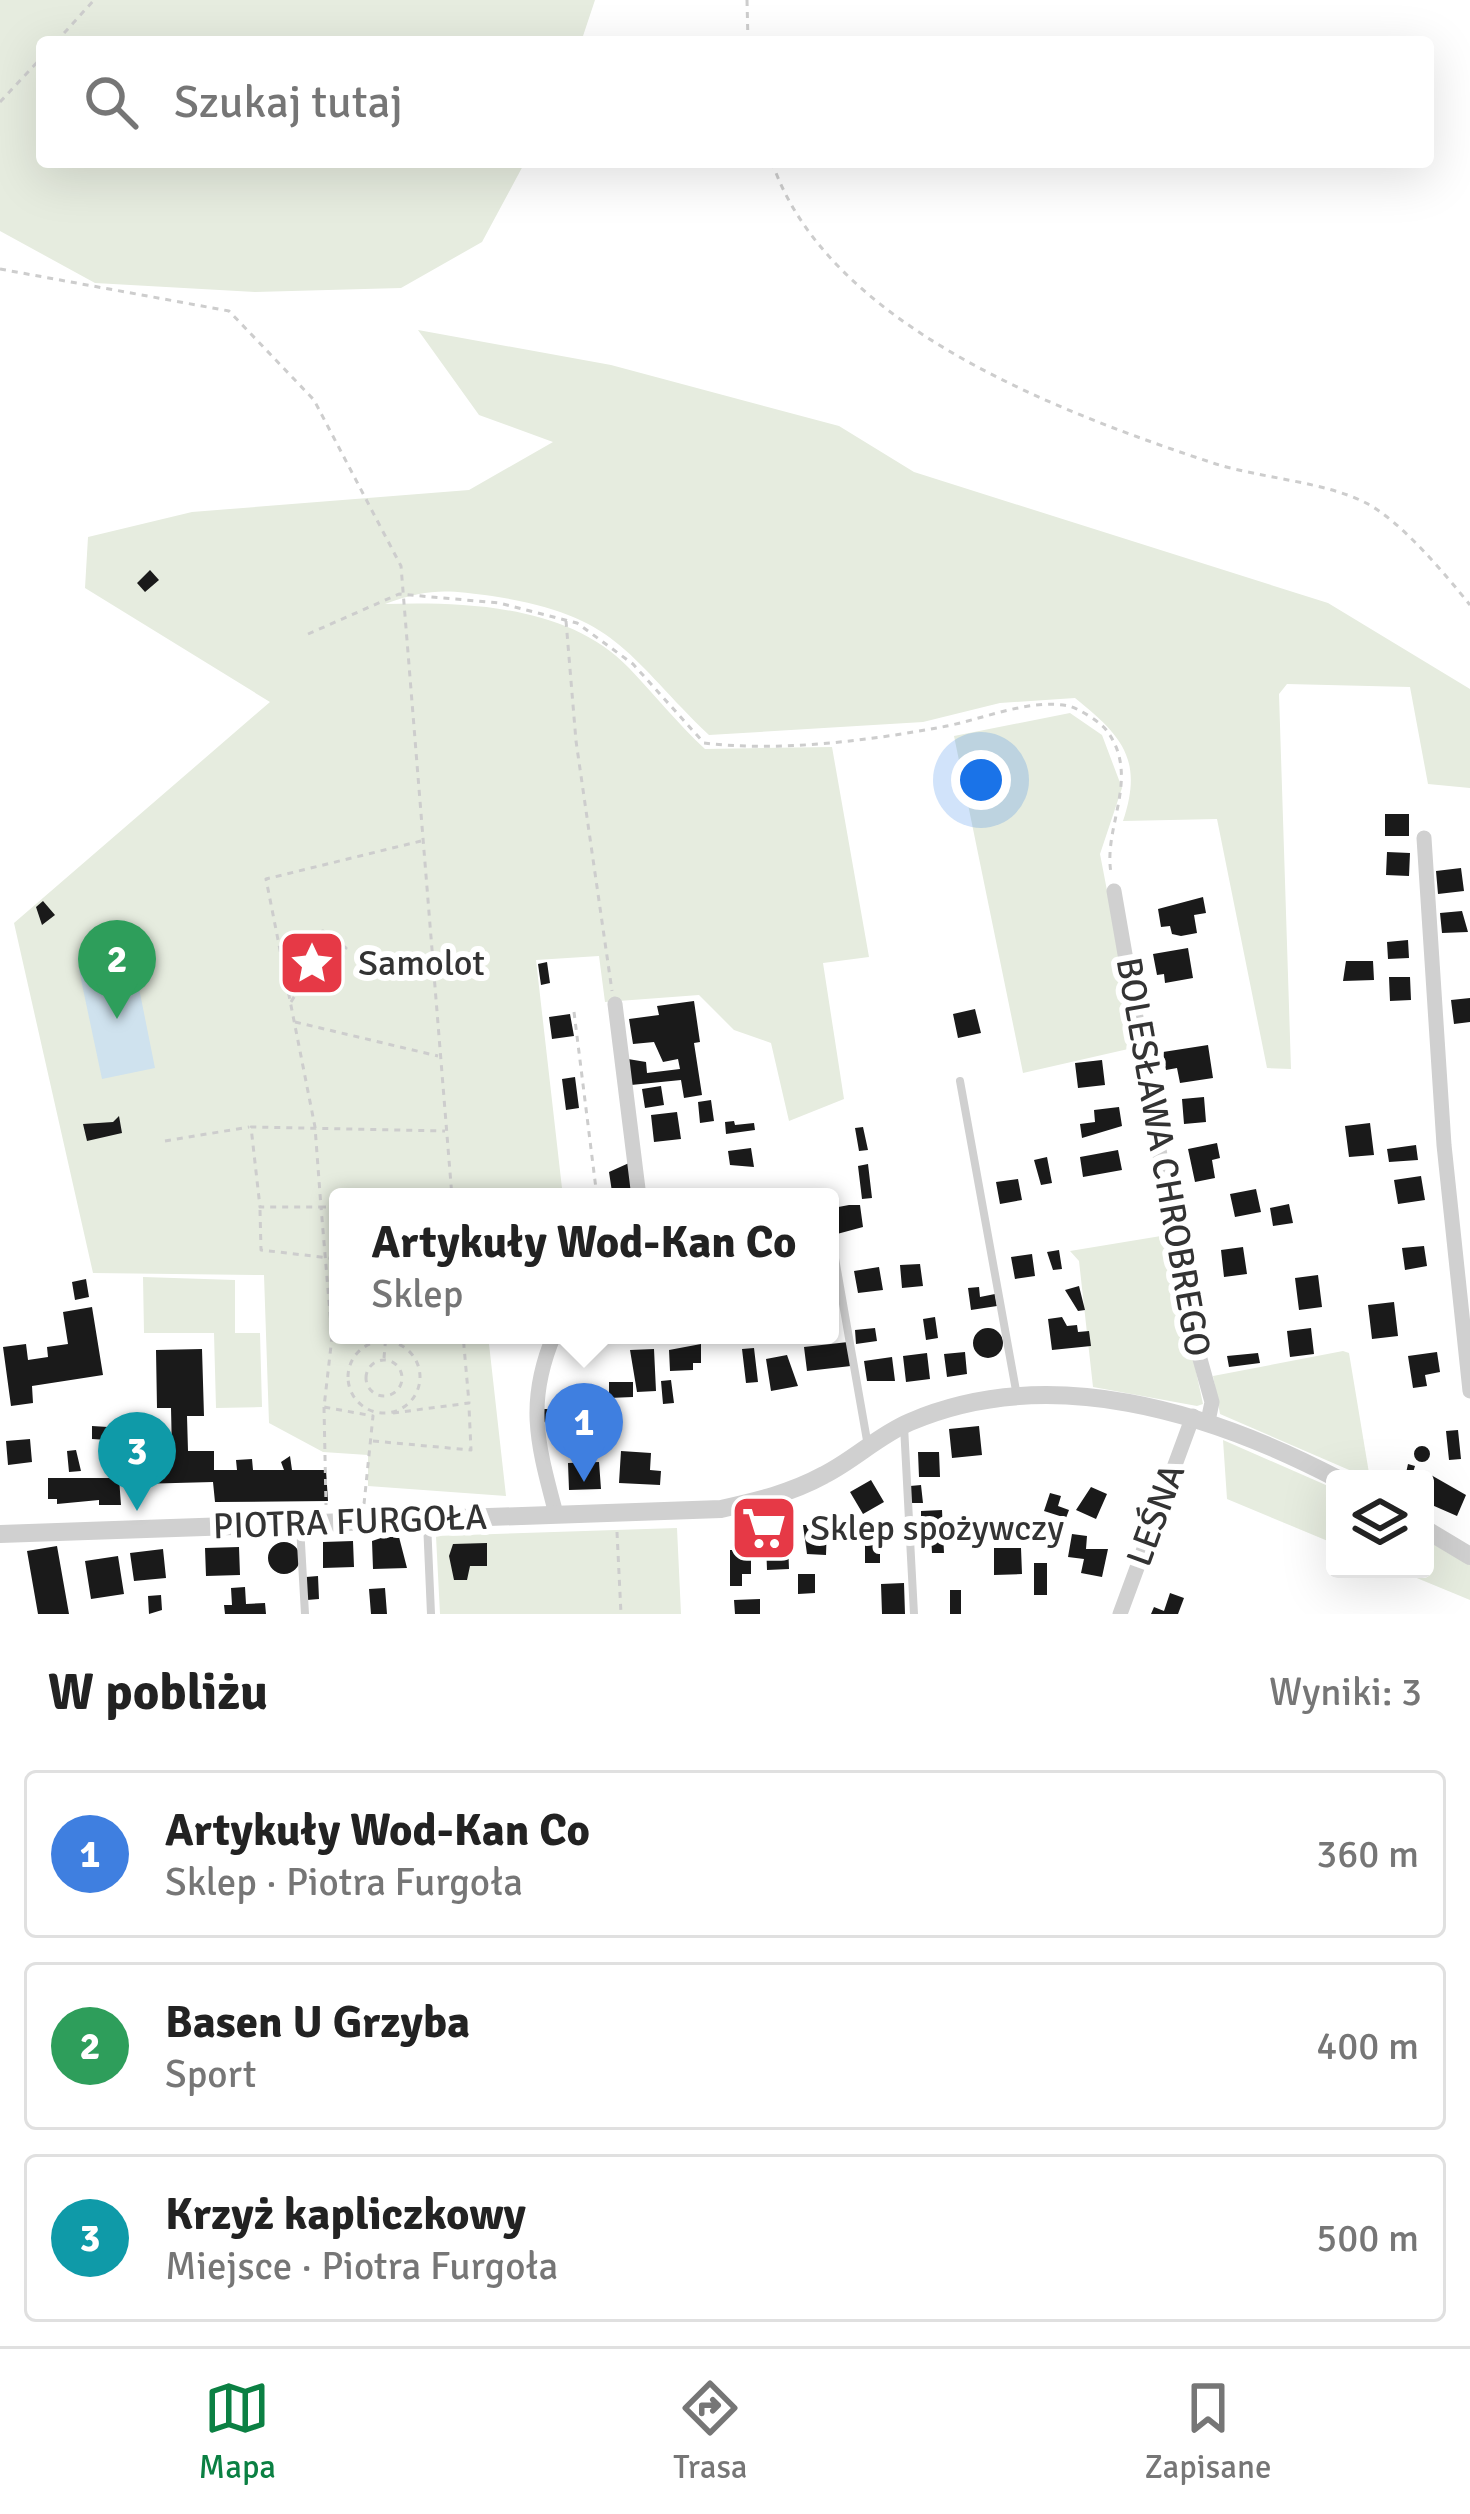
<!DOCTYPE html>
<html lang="pl">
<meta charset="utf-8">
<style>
:root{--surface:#fff;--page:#f6f6f6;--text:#222;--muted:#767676;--line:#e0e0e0;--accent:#0b8043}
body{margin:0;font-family:Signika,sans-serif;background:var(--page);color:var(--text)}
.controls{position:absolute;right:36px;bottom:36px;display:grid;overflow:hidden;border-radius:12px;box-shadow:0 12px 48px #0002}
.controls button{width:108px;height:108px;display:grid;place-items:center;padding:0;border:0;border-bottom:3px solid var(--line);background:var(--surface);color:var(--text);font:60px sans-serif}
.you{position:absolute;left:981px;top:780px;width:42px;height:42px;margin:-30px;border:9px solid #fff;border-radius:50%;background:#1a73e8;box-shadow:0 0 0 18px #1a73e833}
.badge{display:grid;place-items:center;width:78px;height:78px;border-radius:50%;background:var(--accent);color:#fff;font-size:39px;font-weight:700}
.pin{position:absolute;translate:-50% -99px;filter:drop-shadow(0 3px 6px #0008)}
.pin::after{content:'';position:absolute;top:63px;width:42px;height:36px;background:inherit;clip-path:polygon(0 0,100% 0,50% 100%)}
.popup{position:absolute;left:329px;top:1188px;width:510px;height:156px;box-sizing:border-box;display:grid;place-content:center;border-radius:12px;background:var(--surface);filter:drop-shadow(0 3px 9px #0005);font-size:39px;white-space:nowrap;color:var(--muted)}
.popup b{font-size:45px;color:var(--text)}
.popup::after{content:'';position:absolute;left:50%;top:100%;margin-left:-24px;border:24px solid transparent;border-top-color:var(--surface)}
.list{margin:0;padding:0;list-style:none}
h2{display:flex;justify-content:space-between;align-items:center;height:156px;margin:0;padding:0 48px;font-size:51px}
h2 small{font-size:39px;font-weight:400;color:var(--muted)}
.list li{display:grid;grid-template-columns:78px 1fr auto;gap:36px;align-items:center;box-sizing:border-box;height:168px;margin:0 24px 24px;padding:0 24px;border:3px solid var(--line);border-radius:12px}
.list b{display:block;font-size:45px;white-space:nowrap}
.list p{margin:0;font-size:39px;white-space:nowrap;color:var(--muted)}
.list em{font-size:39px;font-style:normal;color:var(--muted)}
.icon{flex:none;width:66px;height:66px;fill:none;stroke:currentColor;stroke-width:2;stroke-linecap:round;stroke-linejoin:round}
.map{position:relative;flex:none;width:1470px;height:1614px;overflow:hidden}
.search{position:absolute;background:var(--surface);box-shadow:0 12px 48px #0002;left:36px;right:36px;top:36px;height:132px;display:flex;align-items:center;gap:30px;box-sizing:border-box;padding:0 42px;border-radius:12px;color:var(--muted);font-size:45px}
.sheet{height:732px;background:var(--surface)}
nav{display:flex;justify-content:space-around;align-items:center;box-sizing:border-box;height:168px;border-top:3px solid var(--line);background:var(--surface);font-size:33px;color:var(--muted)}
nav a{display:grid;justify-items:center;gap:6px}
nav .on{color:var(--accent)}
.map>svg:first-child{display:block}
</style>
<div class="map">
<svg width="1470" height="1614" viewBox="0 0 1470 1614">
<rect width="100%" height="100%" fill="#fff"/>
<path fill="#e6ecdf" d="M0 0H595L581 42H42V162H525L482 242 401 288 255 292 95 283 0 231Z
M418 330 611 365 839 426 914 472 1328 603 1470 689V788L1428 784 1410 687 1287 684 1279 694 1291 1069 1267 1068 1217 819 1123 821C1144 759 1121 735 1075 698L1000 703 923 722 709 735C626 655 618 615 492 596 446 590 430 588 385 604 463 602 568 604 629 668 655 695 677 723 705 749L832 747 869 957 823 963 844 1099 789 1121 771 1043 734 1030 699 995 605 1002 599 956 536 960 563 1197H338V1335H488L506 1496 368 1486V1455L323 1452 269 1423 264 1275 93 1273 14 923 270 702 85 588 88 537 192 512 469 490 553 442 479 415Z
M1070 713 1102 735 1122 788 1100 854 1137 1047 1023 1073 954 736Z
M1167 1235 1203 1404 1197 1406 1093 1387 1079 1261 1070 1251Z
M143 1277 235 1280V1333H260L262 1407 216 1408 214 1333H144Z
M1343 1351 1349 1353 1370 1479 1220 1414 1213 1376Z
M1223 1440 1335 1489V1544L1227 1499Z
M677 1528 681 1614H440L436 1536Z
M1425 1539 1470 1565V1600L1395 1569H1425Z"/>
<path fill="#cfe2ee" d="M133 958 155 1068 102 1079 79 970Z"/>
<path fill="#1a1a1a" d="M150 570 159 580 145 592 137 583Z
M1385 814H1409V836H1385Z
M1387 852 1410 853 1409 876 1386 875Z
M1461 868 1464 891 1438 894 1436 871Z
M1203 897 1206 913 1194 915 1197 933 1181 936 1172 934 1170 926 1161 927 1158 909Z
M43 901 55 915 42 925 36 907Z
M1462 911 1468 932 1442 933 1440 913Z
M1408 940 1409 958 1388 959 1387 942Z
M1188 948 1193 978 1165 983 1164 974 1157 975 1153 954Z
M1346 961H1373L1374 980 1343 981Z
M547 962 550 983 541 985 538 964Z
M1389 977H1410L1411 1000 1390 1001Z
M1470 998V1022L1454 1024 1451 1000Z
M694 1001 700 1042 694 1043 702 1095 684 1098 681 1080 631 1085 628 1059 646 1062 647 1073 680 1069 678 1059 663 1062 654 1042 633 1044 629 1019 659 1015 657 1006Z
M975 1009 981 1033 958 1038 953 1014Z
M570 1014 574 1036 552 1039 549 1017Z
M1208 1045 1213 1078 1180 1083 1177 1068 1166 1070 1163 1052Z
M1102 1060 1105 1085 1078 1088 1075 1063Z
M575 1077 579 1108 566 1110 562 1079Z
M661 1086 664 1105 645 1108 642 1089Z
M1204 1097 1206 1122 1184 1124 1182 1099Z
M711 1100 714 1121 700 1123 698 1102Z
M1119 1107 1122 1126 1082 1138 1080 1124 1095 1122 1094 1110Z
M677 1112 681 1139 654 1142 651 1115Z
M119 1116 122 1133 87 1141 83 1124 113 1122Z
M734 1121 735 1125 754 1123 755 1130 726 1134 725 1122Z
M1370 1123 1374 1155 1349 1157 1345 1126Z
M863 1127 868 1150 859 1151 855 1128Z
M1217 1143 1220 1158 1212 1160 1215 1178 1195 1182 1188 1149Z
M1416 1145 1418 1160 1389 1162 1387 1149Z
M751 1148 754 1167 730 1165 728 1151Z
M1118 1150 1122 1170 1083 1177 1080 1157Z
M1047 1157 1052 1183 1041 1185 1034 1160Z
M629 1163 633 1189 612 1192 609 1172Z
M868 1164 872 1198 862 1199 858 1166Z
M1421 1176 1425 1200 1398 1204 1394 1180Z
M1018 1179 1022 1200 1000 1204 996 1182Z
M1256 1189 1261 1212 1235 1217 1230 1194Z
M1289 1204 1293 1223 1273 1226 1270 1208Z
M849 1205H860L863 1227 837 1234 833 1208Z
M1424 1246 1427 1266 1405 1270 1402 1248Z
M1243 1247 1247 1274 1224 1277 1221 1250Z
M1059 1250 1062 1269 1053 1270 1047 1252Z
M1032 1254 1035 1276 1015 1279 1011 1257Z
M920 1264 923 1286 902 1288 900 1265Z
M879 1267 883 1290 858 1293 854 1271Z
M1318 1275 1322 1307 1299 1310 1295 1278Z
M86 1279 89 1297 75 1300 72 1282Z
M1079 1286 1085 1310 1078 1311 1065 1290Z
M979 1287 980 1297 995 1294 997 1306 971 1310 968 1288Z
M1394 1302 1398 1336 1372 1339 1368 1305Z
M92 1307 103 1375 32 1386 33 1403 11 1406 3 1347 26 1344 28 1360 48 1357 47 1347 68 1344 63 1312Z
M935 1317 938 1338 926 1340 923 1319Z
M1062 1317 1067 1326 1077 1325 1078 1332 1089 1331 1091 1346 1052 1350 1048 1319Z
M875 1328 877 1341 856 1344 855 1330Z
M1311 1328 1314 1354 1290 1357 1287 1331Z
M973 1343a15 15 0 1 1 30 0a15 15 0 1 1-30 0Z
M573 1335H593L595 1356 575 1358Z
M848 1342 851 1366 807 1371 804 1347Z
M701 1344V1363H693V1370L670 1371 669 1350Z
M754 1348 758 1382 746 1383 742 1349Z
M202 1349 204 1416H187L188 1451H214V1470H237L236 1460 252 1459 253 1470H284L281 1462 290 1456 292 1470H326L328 1501 215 1502 213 1482 138 1484 136 1453 172 1452 171 1408H157L156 1350Z
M654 1349 656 1391 637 1392 630 1350Z
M965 1352 967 1374 947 1377 944 1354Z
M1437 1352 1440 1372 1425 1375 1427 1386 1413 1388 1408 1356Z
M927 1353 930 1379 906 1382 903 1356Z
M1258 1353 1260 1363 1229 1367 1227 1356Z
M787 1355 798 1386 771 1391 766 1359Z
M892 1357 895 1381H867L864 1361Z
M671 1380 674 1403 663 1404 661 1381Z
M609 1382H633V1397L609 1398Z
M597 1388 600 1406 589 1408 586 1390Z
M540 1409H566L567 1424 541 1422Z
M580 1418 601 1419 600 1438 574 1443Z
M92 1426 108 1427V1440L92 1439Z
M979 1426 982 1455 952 1458 949 1429Z
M1458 1430 1461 1459 1449 1460 1446 1431Z
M30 1439 32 1462 8 1465 6 1441Z
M1414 1454a8 8 0 1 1 16 0a8 8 0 1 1-16 0Z
M76 1450 81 1471 69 1472 67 1451Z
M621 1451 651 1453 650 1470 661 1471 660 1485 619 1483Z
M918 1452H939L940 1477H919Z
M599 1462 601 1489 569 1490 568 1463Z
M1408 1464 1415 1466 1411 1479H1391L1393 1470 1406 1473Z
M1424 1471 1466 1495 1457 1516 1425 1502Z
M48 1478H119L121 1505H99V1500L57 1504V1499H48Z
M871 1480 884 1502 863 1514 850 1492Z
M921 1485 923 1503H910V1486Z
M1091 1487 1107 1494 1096 1519 1076 1510Z
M1050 1493 1061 1496 1058 1506 1069 1510 1066 1518 1044 1511Z
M942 1510 944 1553H932L931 1534H921V1511Z
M772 1520 773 1535 755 1536V1521Z
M803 1525H827L826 1555 807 1554Z
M1072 1534 1087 1536 1086 1549H1108L1102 1577 1081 1573 1084 1559 1068 1557Z
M384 1537H399L407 1568 373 1569 372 1541Z
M353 1541 354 1567 323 1568V1542Z
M865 1541H880V1563H865Z
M268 1558a16 16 0 1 1 32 0a16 16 0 1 1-32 0Z
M487 1543V1566H470L467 1580H454L449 1556 453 1544Z
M766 1543H788L789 1569 767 1570Z
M57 1546 69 1614H38L27 1551Z
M239 1547 240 1575 206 1576 205 1548Z
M994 1548H1021L1022 1574 994 1575Z
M163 1549 166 1578 134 1581 130 1553Z
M730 1550H751V1574H742V1586H730Z
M118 1556 124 1594 91 1599 85 1561Z
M1034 1563H1047V1595H1034Z
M798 1574H815V1593L798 1594Z
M318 1576 319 1599 307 1600 306 1577Z
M904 1583 905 1614H882L881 1584Z
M245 1587 246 1604 265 1603 266 1614H225L224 1605H232L231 1588Z
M385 1588 387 1614H371L369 1589Z
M950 1590H961V1614H950Z
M1170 1593 1184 1598 1178 1614H1151L1154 1607 1164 1611Z
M161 1595 162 1610 149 1614 148 1596Z
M760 1599V1614H735L734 1600Z"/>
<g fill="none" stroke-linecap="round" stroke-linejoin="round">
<path stroke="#cdcdcd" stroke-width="3" stroke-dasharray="6 6" stroke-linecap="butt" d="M747 0 748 42
M56 42 94 0
M0 102 42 57
M772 162C828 327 1064 414 1216 464 1261 478 1326 482 1366 503 1401 521 1445 574 1470 605
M0 269 229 311 314 400 401 566 452 1197
M566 621 576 741 612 991
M308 634 399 594 499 603 577 623 633 664 704 743C780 752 866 741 942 727 981 720 1029 698 1069 706 1078 708 1102 723 1107 731 1141 777 1103 826 1111 873
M323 931 346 948 337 975 310 972 299 937Z
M291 1002 308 974
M574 1012 597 1197
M295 1022 438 1056
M165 1141 249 1127
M338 1207H321L315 1127 266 879 421 841
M260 1210 261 1250 338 1259
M348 1377a36 36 0 1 1 72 0a36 36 0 1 1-72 0Z
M384 1358 386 1335
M366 1378a18 18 0 1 1 36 0a18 18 0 1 1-36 0Z
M324 1407 326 1505
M393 1413 469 1403 463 1335
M373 1441 471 1450 469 1407
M364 1504 373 1416 324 1407 332 1337 321 1207H260L251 1127 445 1131
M617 1532 621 1614"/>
<path stroke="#d0d0d0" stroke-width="8" d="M960 1081 1017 1396
M830 1230 868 1446
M904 1426 914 1614
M427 1522 431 1614
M300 1526 305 1614"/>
<path stroke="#d0d0d0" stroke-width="15" d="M1424 838 1444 1145 1470 1391
M1114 891 1188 1316 1212 1402 1208 1421
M615 1004 639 1197
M554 1335C525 1404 538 1445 556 1514
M1120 1614 1193 1416"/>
<path stroke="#d0d0d0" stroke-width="18" d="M1425 1529 1470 1556
M0 1534 721 1509C757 1501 791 1493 824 1475 854 1460 879 1435 910 1422 1050 1362 1210 1412 1338 1479"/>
</g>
<defs>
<symbol id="sight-square" viewBox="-11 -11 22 22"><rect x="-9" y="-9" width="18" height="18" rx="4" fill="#e63946" stroke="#fff"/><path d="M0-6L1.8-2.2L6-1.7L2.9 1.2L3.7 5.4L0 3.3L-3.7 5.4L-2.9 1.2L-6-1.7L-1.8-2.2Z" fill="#fff"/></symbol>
<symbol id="supermarket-square" viewBox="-11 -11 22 22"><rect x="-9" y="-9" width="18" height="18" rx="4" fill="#e63946" stroke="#fff"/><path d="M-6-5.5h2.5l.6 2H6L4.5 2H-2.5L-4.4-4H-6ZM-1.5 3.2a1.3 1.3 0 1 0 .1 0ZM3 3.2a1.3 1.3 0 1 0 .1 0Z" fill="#fff"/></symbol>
</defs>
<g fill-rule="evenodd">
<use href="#sight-square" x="274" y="925" width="76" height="76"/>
<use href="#supermarket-square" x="726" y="1490" width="76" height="76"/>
</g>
<g text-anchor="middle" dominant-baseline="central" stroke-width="12" stroke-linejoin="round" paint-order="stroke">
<g font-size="36" fill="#333" stroke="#fff" text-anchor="start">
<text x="358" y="963">Samolot</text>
<text x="810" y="1528">Sklep spożywczy</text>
</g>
<g font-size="36" fill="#333" stroke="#fff">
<text transform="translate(1163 1157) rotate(80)">BOLESŁAWA CHROBREGO</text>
<text transform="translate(1156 1515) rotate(-70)">LEŚNA</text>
<text transform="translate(350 1522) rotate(-2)">PIOTRA FURGOŁA</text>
</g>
</g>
</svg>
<div class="controls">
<button><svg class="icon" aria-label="layers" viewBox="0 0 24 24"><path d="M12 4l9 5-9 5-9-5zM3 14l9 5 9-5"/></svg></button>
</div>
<div class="you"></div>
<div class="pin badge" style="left:584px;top:1482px;background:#3f7fe0">1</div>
<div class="popup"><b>Artykuły Wod-Kan Co</b>Sklep</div>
<div class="pin badge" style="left:117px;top:1019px;background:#2e9e5b">2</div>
<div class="pin badge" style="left:137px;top:1511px;background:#0f9aa8">3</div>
<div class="search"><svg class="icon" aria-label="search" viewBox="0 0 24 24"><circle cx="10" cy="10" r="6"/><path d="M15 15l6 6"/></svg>Szukaj tutaj</div>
</div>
<section class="sheet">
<h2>W pobliżu<small>Wyniki: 3</small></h2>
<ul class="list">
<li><span class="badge" style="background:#3f7fe0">1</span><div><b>Artykuły Wod-Kan Co</b><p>Sklep · Piotra Furgoła</p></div><em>360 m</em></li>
<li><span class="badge" style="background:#2e9e5b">2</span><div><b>Basen U Grzyba</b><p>Sport</p></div><em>400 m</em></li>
<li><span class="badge" style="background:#0f9aa8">3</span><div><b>Krzyż kapliczkowy</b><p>Miejsce · Piotra Furgoła</p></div><em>500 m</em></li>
</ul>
</section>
<nav>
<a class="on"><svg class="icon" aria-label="map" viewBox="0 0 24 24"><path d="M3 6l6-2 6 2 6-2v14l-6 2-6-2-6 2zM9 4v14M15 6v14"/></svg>Mapa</a>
<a><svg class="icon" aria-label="directions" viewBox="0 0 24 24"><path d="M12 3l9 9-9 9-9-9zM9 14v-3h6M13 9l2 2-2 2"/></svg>Trasa</a>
<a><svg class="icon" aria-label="saved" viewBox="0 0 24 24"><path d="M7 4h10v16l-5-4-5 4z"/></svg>Zapisane</a>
</nav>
